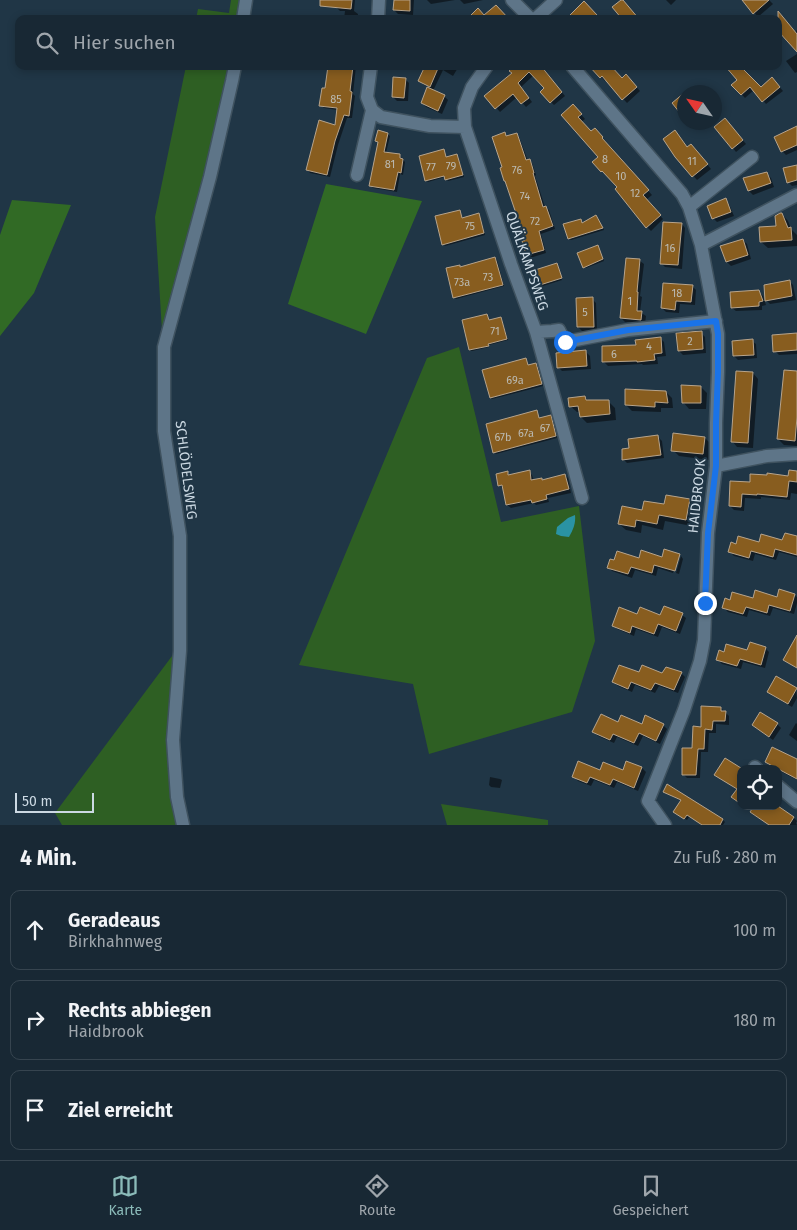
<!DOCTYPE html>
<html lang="de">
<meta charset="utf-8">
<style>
:root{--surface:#182834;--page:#253440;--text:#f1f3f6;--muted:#9fa6ac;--line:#36444f;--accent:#8bbbb9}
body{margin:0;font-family:"Fira Sans",sans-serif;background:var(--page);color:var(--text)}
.controls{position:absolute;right:15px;bottom:15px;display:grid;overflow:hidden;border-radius:10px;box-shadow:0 2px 8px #0003}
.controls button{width:45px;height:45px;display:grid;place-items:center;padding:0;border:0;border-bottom:1px solid var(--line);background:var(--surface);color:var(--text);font:25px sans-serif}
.compass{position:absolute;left:677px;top:85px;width:45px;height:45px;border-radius:50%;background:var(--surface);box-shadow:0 2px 8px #0003;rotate:304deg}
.scale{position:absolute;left:15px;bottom:12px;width:79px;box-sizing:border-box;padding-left:5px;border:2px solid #ccd9e3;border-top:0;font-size:14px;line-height:18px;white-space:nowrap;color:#ccd9e3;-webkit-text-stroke:4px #203646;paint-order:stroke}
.stop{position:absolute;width:15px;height:15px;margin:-11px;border:4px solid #1a73e8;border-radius:50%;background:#fff}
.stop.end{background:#1a73e8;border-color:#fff;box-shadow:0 1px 5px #0008}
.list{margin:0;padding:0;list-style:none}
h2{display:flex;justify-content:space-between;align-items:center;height:65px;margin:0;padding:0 20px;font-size:21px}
h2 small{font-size:16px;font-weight:400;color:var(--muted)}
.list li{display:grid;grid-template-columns:32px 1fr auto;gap:15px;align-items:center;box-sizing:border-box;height:80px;margin:0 10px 10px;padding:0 10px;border:1px solid var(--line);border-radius:10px}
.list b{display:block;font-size:19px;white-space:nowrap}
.list p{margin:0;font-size:16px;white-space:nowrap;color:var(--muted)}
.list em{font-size:16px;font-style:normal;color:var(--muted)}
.icon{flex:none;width:28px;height:28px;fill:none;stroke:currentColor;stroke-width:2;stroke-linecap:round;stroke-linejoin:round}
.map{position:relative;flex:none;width:797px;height:825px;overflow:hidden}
.search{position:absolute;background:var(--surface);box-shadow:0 2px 8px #0003;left:15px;right:15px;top:15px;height:55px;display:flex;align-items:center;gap:12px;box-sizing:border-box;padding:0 18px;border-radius:10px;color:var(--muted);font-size:19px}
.sheet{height:335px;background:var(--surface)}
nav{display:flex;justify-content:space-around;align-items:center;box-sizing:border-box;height:70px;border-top:1px solid var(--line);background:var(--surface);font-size:14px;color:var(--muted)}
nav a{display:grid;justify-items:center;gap:2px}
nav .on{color:var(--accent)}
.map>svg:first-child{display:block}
</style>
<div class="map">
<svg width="797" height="825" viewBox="0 0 797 825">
<rect width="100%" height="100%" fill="#203646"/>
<path fill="#2e5f23" d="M231 0H241L238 19H196L198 9 229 13Z
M186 66H230L224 100 162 331 155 217Z
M459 347 501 522 579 506 595 641 572 712 429 754 413 684 299 665 427 358Z
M175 652 180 825H62L55 813Z
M441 804 548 820V825H447Z"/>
<path fill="#316a25" d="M326 184 422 201 366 334 288 304Z
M12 200 71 205 34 293 0 336V235Z"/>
<path fill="#2a93a3" d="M575 515C576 523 573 530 569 537L561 536 556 534 557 527 568 518Z"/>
<path fill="#0007" d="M336 0H355L354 11 358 14V19H344L345 11H340L336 7Z
M395 0H414L413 15 398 14 394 10Z
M427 0H455L431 4Z
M460 0H483L464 4Z
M666 0H676L671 5Z
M743 0H769L773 4 758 17Z
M780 14 795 32 797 30V50L784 36 778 41V19H774Z
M797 54V72L795 73 786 61Z
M329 66H356L353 94 355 96 352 118H347L338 145 330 177 310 173 307 169 336 127 338 110 324 108 321 105 326 90Z
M430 66H459L453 76 443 70 433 91 444 96 448 100 442 114 426 107 422 103 429 87 424 85 420 81Z
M540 66 565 96 554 105 551 102 546 88 534 75 521 87 532 102 526 107 517 97 500 112 486 96 513 73Z
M591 66 622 80H630L640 91 627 103 606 80 605 81Z
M727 66H748L743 71 760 89 776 83 783 91 766 104 754 90 745 98 733 85 738 80Z
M405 79 409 83 408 101H397L393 97Z
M577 110 585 119 581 122 591 133 599 134 606 142 605 143 652 195 646 200 663 219 651 231 647 227 600 157 562 115Z
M729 124 746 144 736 152 733 148Z
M797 130V150L786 155 782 151Z
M387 134 390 136 386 153 400 156 405 162 403 175 400 174 397 192 373 188 370 185 379 143 376 141Z
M505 134 508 137 517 134 519 137 528 161H530L532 163 536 175 535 176 545 207H546L549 210 555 229 541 234 546 253 530 258 528 255 524 242 526 241 504 168Z
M679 136 688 148 695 149 711 169 697 180 676 156Z
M443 150 447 158 456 155 458 157 464 177 448 181 445 177 428 182 426 180Z
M797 166V185L792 186 788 182Z
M767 174 771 178 774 187 753 195 749 191Z
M725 200 729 204 734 216 717 222 713 218Z
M459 211 463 219 479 214 480 216 485 235 445 246 443 244Z
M782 214 788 221 791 229 797 235V246L768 248 761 242 777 227Z
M598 218 604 230 571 240 569 239 565 225 581 220 583 224Z
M682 224 685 228 682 269 665 267 661 263Z
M743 240 747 244 751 259 731 266 727 262Z
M599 248 604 261 586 268 584 267Z
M495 258 497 260 504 286 456 299 454 297 460 266 461 268Z
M640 261 644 264 640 296 642 297 640 312 646 316 645 324 625 322 621 318Z
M558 266 562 280 543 286 541 285 537 271Z
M789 281 793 285 796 300 770 304 766 300Z
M692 286 696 290 695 305 680 304 679 313 666 312 662 308Z
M759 292 763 296 766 305 762 306V310L736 311 732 308Z
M592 299 596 303 597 330 582 331 578 327Z
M487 315 490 321 501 318 502 320 508 340 489 345V347L472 351 470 350 463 321Z
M701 333 705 337 706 353 683 355 679 351Z
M797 335V354L779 355 775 351Z
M660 338 664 342 666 356 657 357 658 364 643 365 642 364 608 366 604 362 637 346Z
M752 341 756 344 757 358 738 360 734 356Z
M586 352 590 356 591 369 562 371 558 367Z
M526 359 529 367 536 365 538 366 543 386 492 399 491 398 484 371Z
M753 373 758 379 753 448 737 447 732 441Z
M701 387 707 393 706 409H689L683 402Z
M666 392 672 398 673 408H661V412L632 411 626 405Z
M585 397 590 402 608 401 615 408 616 420 587 423 581 417 580 412H577L570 406Z
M797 409V446L784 445 778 439Z
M537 412 540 419 550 416 552 418 557 438 496 454 494 452Z
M658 437 662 441 664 458 627 463 623 459 631 449Z
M705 438 711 444 709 460 679 456 673 450Z
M507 472 511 476 529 472 532 475 534 481 541 479 543 481 565 475 568 478 571 493 548 498 549 502 536 505 534 503 511 508 507 505 503 489 500 485Z
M797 473V494L791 493 790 500 761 497V499L745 498 744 511 734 510 730 506 751 484 789 477Z
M690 500 696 507 692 526 665 521 663 530 642 525 641 533 626 530 619 524 665 506Z
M797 537V557L779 552 776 560 755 554 753 561 734 556 730 552 737 545 783 542Z
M680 555V556H678L673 573 658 568 656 576 635 570 632 578 612 571 608 567 615 562 663 558Z
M681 556 683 559 679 574 676 573Z
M794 595 797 597V603L794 614 773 608 770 616 749 610 747 617 728 612 724 608 731 601 777 598Z
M682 615 686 618 680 634 662 627 658 637 636 629 634 636 617 629 613 625 661 616Z
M765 648 769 652 765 668 743 662 741 669 722 664 718 660 725 653 748 652Z
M681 673 685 677 678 693 659 686 655 693 635 685 632 692 618 686 614 682Z
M796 689 797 698 792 707 773 696 769 692Z
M721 708 729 716V725L716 724V733H709L708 752H701L700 778H687L683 774 702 728Z
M796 723 797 724V741L789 735Z
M619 724 642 725H663L667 729 660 744 643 736 638 746 617 737 614 743 598 736 594 732Z
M777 724 781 728 773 740 757 729 753 725Z
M797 761V780L778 770V769H775L770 766 766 762Z
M627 763 642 768 646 772 638 791 617 782 614 788 594 780 591 786 578 781 574 777 601 772 624 771Z
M490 777 500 779 502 780 500 788 491 787 489 785Z
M668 785 723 820 725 822 723 825H701L690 816 687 820 677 814 682 801 667 794 665 792Z
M745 806H777L794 818 797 821 796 823 797 825H769L754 815 751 812 752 811Z"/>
<path fill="#885d1f" stroke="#b7a48c" d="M320 0H352L351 9 320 6Z
M394 0H410V11L393 10Z
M621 0H623L639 19H622L612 7Z
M742 0H769L753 14Z
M584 1 597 15 592 19H566Z
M496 5 509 19H467L478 8 484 15Z
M778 11 797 34V52L778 31Z
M328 66H353L350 91 352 92 349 116 344 115 335 141 327 175 306 170 319 120 335 125 337 108 319 106 322 88H325Z
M425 66H439L430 87 418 81Z
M514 66H541L562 92 550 103 540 92 544 88 529 72 518 83 529 98 521 104 513 94 495 109 484 96 512 73 509 71Z
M589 66H611L622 78 626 74 637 87 622 100 602 76 600 78Z
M725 66H740L761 87 772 77 780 87 762 102 750 87 741 95 731 85 737 80Z
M393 77 406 78 404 98 392 97Z
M427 87 445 95 438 111 421 103Z
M684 93V118L672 103Z
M573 104 582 114 578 117 591 131 595 128 603 137 602 138 649 190 643 195 661 215 646 228 615 189 617 187 602 171 601 172 592 162 598 157 561 115Z
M725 118 743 140 732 149 714 127Z
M797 126V145L781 152 774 137Z
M378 130 388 133 384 152 400 154V158L403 159 401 173 398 172 394 190 369 186 378 142 375 141Z
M675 130 687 147 691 144 708 164 692 177 675 157 663 139Z
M505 132 506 136 517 133 526 160 530 159 534 173H533L543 207 546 206 553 226 539 231 544 250 526 255 522 241 525 240 505 181H504L500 168 502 167 492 137Z
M444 149 446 157 457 154 463 175 445 180 444 176 425 181 419 156Z
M797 165V180L787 183 783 168Z
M767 172 771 183 748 191 743 178Z
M726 198 731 212 712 219 707 206Z
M460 210 462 218 479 213 484 233 442 245 435 216Z
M780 213H782L788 228 791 227 792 240 760 242 759 227 776 226 775 216Z
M596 215 603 228 568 239 563 224 581 219 582 223Z
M663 222 682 223 678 265 660 264Z
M743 239 748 255 726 262 720 246Z
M598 245 603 259 583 268 577 253Z
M495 257 503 285 453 298 446 268 460 265V267Z
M626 258 640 259 637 292H638L637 311H642L641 320 620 318Z
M557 263 562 278 540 285 535 270Z
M790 280 792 296 765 301 764 285Z
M663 283 693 285 691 302 676 301 675 310 661 308Z
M759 290 763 301 759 302V306L731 308 730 292Z
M593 297 594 327H577L576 298Z
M487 314 489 320 501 317 507 339 488 344 489 346 469 350 462 320Z
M702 331 703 349 678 351 676 333Z
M797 333V350L773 352 772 335Z
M661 337 662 353 654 354 655 360 637 362V361L602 362V346L636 345 635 340Z
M753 339 754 355 733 356 732 341Z
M586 350 587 366 557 368 556 353Z
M526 358 528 365 536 363 542 384 490 398 482 370Z
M784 370 797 371V417L795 441 777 439Z
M736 371 753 372 748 443 731 442Z
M681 385 701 386V403H682Z
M625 389 666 391 668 403 655 402V407L625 405Z
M585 396 586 400H609L610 414 580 417 578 406 569 407 568 398Z
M537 410 539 418 551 415 556 436 493 453 486 424Z
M673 433 705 437 703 454 671 451Z
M658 435 661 455 622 460V449L629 448 628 439Z
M530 470 531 480 542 478V480L565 474 569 489 546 495 547 499 532 503 531 500 506 505 502 485 498 486 496 474 508 471V475Z
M789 470 797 471V482L789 481 787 497 757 494V495L742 494 741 507 729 506 730 481 750 482V474L767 475V473L788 476Z
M666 495 690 499 686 520 659 515 657 524 636 520 635 527 618 524 622 506 642 510 644 501 664 504Z
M785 533 797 536V555L775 549 773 557 751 551 749 558 728 552 731 542 736 544 738 536 759 542 761 534 782 540Z
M664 549 680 554 675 571 654 565 652 573 631 567 628 574 607 568 610 559 614 560 617 551 639 558 641 550 662 557Z
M779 589 795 594 790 611 769 605 767 613 746 607 743 614 722 608 725 598 730 600 732 592 753 598 755 590 777 597Z
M664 606 683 613 676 631 658 624 654 634 632 626 630 633 612 626 619 607 637 614 640 607 660 615Z
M797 635V668L783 660Z
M750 642 766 647 761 665 740 659 737 666 716 660 719 650 724 652 726 644 747 650Z
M619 665 639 672 642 665 662 673 666 667 682 672 674 690 655 683 651 690 631 682 628 689 612 682Z
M776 676 797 688 788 704 767 692Z
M701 706 721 707V711H726L725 721H713L712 730 705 729 704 749H698L696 775H682V748H692L693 726 701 727Z
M760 712 778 723 769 737 752 725Z
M601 714 618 722 621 715 642 724 645 715 664 724 656 741 639 733 634 743 613 734 610 740 592 732Z
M772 747 797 759V779L765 762Z
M725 758 741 768V804L731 797 737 789 714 775Z
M578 761 600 770 603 762 623 770 626 761 642 767 634 788 613 779 610 785 590 777 587 783 572 777Z
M667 784 723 819 720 825H702L687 815 684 819 673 812 681 800 663 792Z
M754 806H778L794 817 789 825H769L750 812Z"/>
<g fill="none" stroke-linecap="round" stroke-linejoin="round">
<defs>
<path id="minor" d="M512 0 531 19
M243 19 246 0
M378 19 379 0
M535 19 556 0
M371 66 367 97 372 110 381 117 430 126 465 127
M487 66 472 87 464 108 465 127 511 264 536 332 582 498
M572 66 682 194 689 207 701 245 718 334V372L716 423V466L708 533 704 640 700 661 684 710 648 801 665 825
M357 175 372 110
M689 207 752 157
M701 245 797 195
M536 332 552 331 559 330 565 342 628 330 716 321
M716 466 767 456 797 454
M755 767 757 769
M778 786 797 802
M183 825 177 797 173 740 180 651V536L164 431V347L210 177 232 81 235 66"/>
</defs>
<use href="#minor" stroke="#3f525f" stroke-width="15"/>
<use href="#minor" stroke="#5e7588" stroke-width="12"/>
</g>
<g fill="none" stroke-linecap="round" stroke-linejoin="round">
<path stroke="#1a73e8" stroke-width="6" d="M565 342 628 330 716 321 718 334V372L716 423V466L708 533 705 603"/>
</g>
<g text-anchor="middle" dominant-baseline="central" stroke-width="4" stroke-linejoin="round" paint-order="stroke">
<g font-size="11" fill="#bbbab2">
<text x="336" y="99">85</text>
<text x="605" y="159">8</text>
<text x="692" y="161">11</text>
<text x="390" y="164">81</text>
<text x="451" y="166">79</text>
<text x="431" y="167">77</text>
<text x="517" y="170">76</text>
<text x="621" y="176">10</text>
<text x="635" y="193">12</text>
<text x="525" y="196">74</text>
<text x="535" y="221">72</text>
<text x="470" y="226">75</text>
<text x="670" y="248">16</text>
<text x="488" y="277">73</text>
<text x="462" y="282">73a</text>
<text x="677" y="293">18</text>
<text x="630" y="301">1</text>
<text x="585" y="312">5</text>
<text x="495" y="331">71</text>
<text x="690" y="341">2</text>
<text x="649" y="346">4</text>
<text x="614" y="354">6</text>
<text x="515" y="380">69a</text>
<text x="545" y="428">67</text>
<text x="526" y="433">67a</text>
<text x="503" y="437">67b</text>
</g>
<g font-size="14" fill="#ccd9e3" stroke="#203646">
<text transform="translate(527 261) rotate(71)">QUÄLKAMPSWEG</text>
<text transform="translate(186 470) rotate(83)">SCHLÖDELSWEG</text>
<text transform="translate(697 496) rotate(-84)">HAIDBROOK</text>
</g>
</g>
</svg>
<div class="controls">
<button><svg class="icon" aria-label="locate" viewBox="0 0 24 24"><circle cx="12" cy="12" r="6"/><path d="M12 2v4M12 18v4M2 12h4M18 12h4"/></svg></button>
</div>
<svg class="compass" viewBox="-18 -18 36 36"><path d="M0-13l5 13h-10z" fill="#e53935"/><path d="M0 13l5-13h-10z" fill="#9fa6ac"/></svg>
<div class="scale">50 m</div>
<div class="stop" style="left:565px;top:342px"></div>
<div class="stop end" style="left:705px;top:603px"></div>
<div class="search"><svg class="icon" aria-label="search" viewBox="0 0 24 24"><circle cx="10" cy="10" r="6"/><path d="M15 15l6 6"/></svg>Hier suchen</div>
</div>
<section class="sheet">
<h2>4 Min.<small>Zu Fuß · 280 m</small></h2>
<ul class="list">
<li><svg class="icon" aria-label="ahead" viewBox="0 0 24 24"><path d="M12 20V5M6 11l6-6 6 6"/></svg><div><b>Geradeaus</b><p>Birkhahnweg</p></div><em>100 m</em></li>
<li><svg class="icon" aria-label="right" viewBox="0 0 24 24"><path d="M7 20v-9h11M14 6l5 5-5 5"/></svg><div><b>Rechts abbiegen</b><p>Haidbrook</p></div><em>180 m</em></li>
<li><svg class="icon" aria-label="arrive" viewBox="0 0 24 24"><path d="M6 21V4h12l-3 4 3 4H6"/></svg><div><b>Ziel erreicht</b></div></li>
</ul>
</section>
<nav>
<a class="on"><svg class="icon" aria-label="map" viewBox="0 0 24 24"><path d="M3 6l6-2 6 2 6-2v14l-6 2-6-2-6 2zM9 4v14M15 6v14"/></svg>Karte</a>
<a><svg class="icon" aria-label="directions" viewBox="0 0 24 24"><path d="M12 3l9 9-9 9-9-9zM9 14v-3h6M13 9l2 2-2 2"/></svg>Route</a>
<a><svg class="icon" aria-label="saved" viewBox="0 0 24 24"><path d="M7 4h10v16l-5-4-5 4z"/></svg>Gespeichert</a>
</nav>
